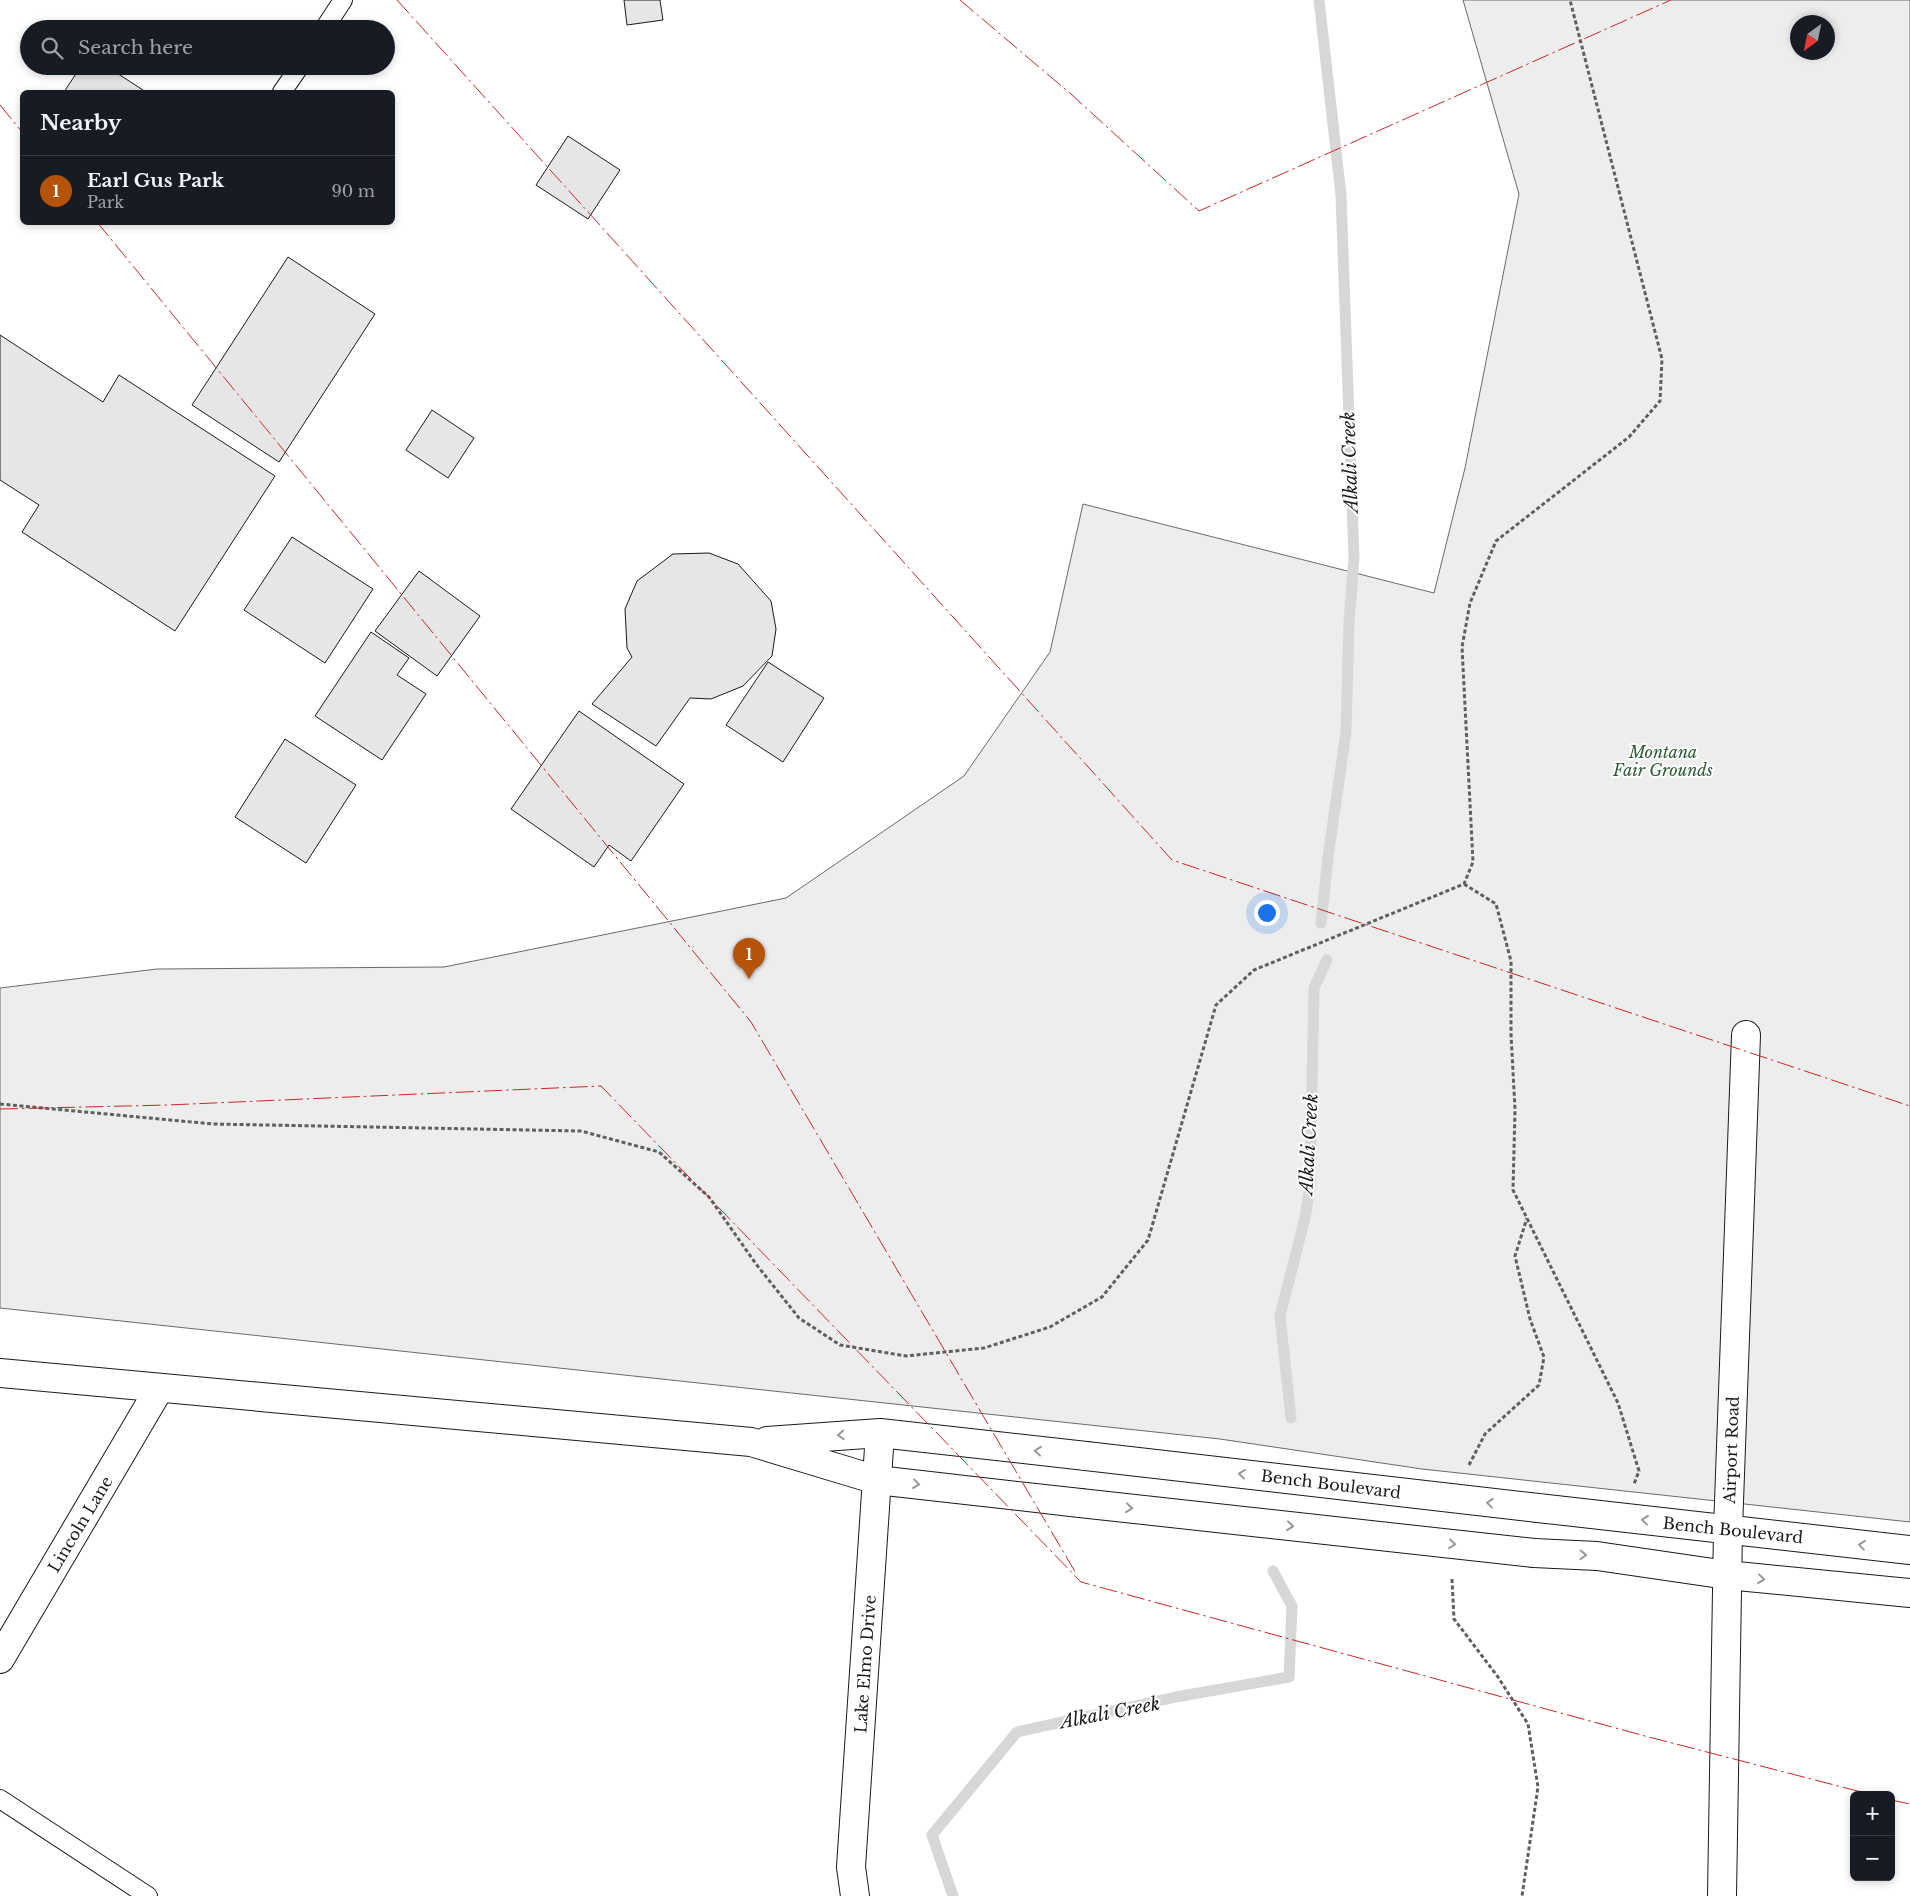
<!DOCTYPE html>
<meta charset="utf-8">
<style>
:root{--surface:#171b24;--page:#20242c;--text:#f1f3f6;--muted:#9ea1a6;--line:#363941;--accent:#b45309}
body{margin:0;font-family:"Libre Baskerville",serif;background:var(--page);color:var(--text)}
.controls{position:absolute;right:15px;bottom:15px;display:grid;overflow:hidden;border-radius:8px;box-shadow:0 2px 8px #0003}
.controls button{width:45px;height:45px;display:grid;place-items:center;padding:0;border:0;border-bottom:1px solid var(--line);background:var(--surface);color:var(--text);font:25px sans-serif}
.compass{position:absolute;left:1790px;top:15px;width:45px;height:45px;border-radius:50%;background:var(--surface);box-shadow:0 2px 8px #0003;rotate:213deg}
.you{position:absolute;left:1266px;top:912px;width:18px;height:18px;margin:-12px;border:4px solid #fff;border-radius:50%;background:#1a73e8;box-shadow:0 0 0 8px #1a73e833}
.badge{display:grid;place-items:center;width:32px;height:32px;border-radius:50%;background:var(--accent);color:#fff;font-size:16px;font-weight:700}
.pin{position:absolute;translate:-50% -41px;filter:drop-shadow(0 1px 2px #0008)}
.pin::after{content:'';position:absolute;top:26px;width:18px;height:15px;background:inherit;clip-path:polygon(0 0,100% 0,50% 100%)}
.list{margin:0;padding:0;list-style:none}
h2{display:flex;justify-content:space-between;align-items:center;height:65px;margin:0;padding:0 20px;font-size:21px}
h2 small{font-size:16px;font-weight:400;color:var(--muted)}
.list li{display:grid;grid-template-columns:32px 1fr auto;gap:15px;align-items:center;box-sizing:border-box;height:70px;padding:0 20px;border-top:1px solid var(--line)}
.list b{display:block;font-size:19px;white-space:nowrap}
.list p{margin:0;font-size:16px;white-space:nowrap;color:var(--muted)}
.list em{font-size:16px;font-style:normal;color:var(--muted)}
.icon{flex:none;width:28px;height:28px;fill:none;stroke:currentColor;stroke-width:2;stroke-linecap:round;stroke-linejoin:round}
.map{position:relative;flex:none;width:1910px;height:1896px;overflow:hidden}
.search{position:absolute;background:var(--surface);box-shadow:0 2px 8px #0003;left:20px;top:20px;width:375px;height:55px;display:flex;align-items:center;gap:12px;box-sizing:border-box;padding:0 18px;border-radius:28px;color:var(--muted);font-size:19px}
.panel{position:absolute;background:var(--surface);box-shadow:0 2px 8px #0003;left:20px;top:90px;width:375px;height:135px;border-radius:8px}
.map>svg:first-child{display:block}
</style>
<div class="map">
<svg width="1910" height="1896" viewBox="0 0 1910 1896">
<rect width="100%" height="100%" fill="#fff"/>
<path fill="#ededed" stroke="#6a6a6a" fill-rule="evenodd" d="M1463 0H1910V1522L1422 1469 1220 1439 0 1308V988L157 969 444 967 786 898 964 776 1050 652 1083 504 1434 593 1465 468 1519 194ZM1798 22H1828V52H1798Z"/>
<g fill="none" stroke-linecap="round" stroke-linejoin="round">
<path stroke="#d7d7d7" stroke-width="11" d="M1319 0 1341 195 1354 558 1349 622 1346 732 1328 857 1321 923
M1291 1418 1280 1316 1305 1218 1310 1186 1314 988 1327 960
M953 1896 932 1835 1017 1732 1176 1697 1289 1677 1292 1606 1273 1571"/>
</g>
<path fill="#e6e6e6" stroke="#1a1a1a" d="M624 0H660L663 20 627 25Z
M81 66H106L146 92H64Z
M568 136 620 170 588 219 536 185Z
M288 257 375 314 279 462 192 405Z
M0 335 103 402 119 375 275 476 175 631 22 532 39 505 0 480Z
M432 410 474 438 448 478 406 450Z
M292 537 373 589 325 663 244 610Z
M709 553 738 564 771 601 776 629 772 656 743 686 711 699 690 698 656 746 592 704 632 657 627 648 625 609 637 581 673 554Z
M419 571 480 616 437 676 375 631Z
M371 632 409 658 397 675 426 694 382 760 315 716Z
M768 662 824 698 783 762 726 725Z
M579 711 684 784 631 861 609 845 594 867 511 809Z
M285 739 356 785 306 863 235 817Z"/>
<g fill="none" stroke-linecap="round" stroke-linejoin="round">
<defs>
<path id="lane" d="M324 29 343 0
M282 92 300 66
M0 1799 148 1896"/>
<path id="street" d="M1728 1529 1746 1035
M0 1659 159 1389"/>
<path id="secondary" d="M0 1373 751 1442 877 1480 1080 1503
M767 1441 880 1433 1086 1456
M1538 1508 1910 1550
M1534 1553 1597 1556 1727 1575 1910 1593
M855 1896 851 1867 880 1433
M1722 1896 1728 1529"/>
</defs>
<use href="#lane" stroke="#1a1a1a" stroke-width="20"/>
<use href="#street" stroke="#1a1a1a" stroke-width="30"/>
<use href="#secondary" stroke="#1a1a1a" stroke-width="30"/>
<path stroke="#5f5f5f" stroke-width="3" stroke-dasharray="4 2.5" stroke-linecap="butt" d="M1464 884 1496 904 1511 961V1034L1515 1109 1513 1190 1618 1403 1639 1471 1634 1484
M0 1104 213 1124 581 1131 659 1152 709 1197 756 1264 799 1318 840 1345 906 1356 984 1348 1050 1327 1102 1297 1148 1240 1216 1005 1254 970 1464 884 1473 862 1462 647 1470 603 1496 541 1629 437 1660 401 1662 359 1570 0
M1469 1465 1485 1434 1539 1385 1544 1357 1530 1319 1515 1256 1527 1218
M1452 1579 1454 1619 1498 1677 1528 1724 1538 1787 1522 1896"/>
<use href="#lane" stroke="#fff" stroke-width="18"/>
<use href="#street" stroke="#fff" stroke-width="28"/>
<use href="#secondary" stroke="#fff" stroke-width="28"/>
<defs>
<path id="secondary-bridge" d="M1086 1456 1538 1508
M1080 1503 1534 1553"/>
</defs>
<use href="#secondary-bridge" stroke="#1a1a1a" stroke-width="30" stroke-linecap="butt"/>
<use href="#secondary-bridge" stroke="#fff" stroke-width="28"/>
<path stroke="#c62828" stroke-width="1" stroke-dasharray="18 4 2.5 4" stroke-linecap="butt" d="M397 0 1172 860 1910 1106
M960 0 1072 95 1199 211 1671 0
M0 105 22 132
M97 222 751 1022 1077 1575
M0 1109 168 1105 601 1086 1081 1582 1645 1736 1873 1795
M1891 1800 1910 1804"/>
</g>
<defs><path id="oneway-chevron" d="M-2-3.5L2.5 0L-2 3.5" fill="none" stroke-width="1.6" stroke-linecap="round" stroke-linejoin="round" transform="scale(1.25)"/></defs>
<g stroke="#989898">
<use href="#oneway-chevron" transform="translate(841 1435) rotate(176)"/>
<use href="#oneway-chevron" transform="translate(1038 1451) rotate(-174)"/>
<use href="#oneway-chevron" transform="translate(1242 1474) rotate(-173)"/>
<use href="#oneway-chevron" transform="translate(916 1484) rotate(7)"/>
<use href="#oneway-chevron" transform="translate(1490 1503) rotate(-173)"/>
<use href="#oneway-chevron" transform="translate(1129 1508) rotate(6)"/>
<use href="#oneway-chevron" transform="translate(1645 1520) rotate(-174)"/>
<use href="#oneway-chevron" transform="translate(1290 1526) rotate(6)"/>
<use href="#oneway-chevron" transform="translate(1452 1544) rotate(6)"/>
<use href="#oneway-chevron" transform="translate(1862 1545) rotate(-173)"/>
<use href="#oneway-chevron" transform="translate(1583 1555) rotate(2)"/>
<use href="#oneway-chevron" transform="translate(1761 1579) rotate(6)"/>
</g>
<g text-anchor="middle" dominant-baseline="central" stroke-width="4" stroke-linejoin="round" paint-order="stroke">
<g font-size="16" font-style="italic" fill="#2b5a34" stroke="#fff">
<text x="1663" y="752">Montana<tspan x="1663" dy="18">Fair Grounds</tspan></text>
</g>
<g font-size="16" fill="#1a1a1a" stroke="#fff">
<text transform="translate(1731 1450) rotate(-88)">Airport Road</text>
<text transform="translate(1331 1484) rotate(7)">Bench Boulevard</text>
<text transform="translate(80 1524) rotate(-59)">Lincoln Lane</text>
<text transform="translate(1733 1530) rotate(6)">Bench Boulevard</text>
<text transform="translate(865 1664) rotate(-86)">Lake Elmo Drive</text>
</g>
<g font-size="18" font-style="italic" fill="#1a1a1a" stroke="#fff">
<text transform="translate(1350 462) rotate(-92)">Alkali Creek</text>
<text transform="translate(1309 1144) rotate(-87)">Alkali Creek</text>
<text transform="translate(1110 1713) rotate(-11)">Alkali Creek</text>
</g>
</g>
</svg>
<div class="controls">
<button>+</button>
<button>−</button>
</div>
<svg class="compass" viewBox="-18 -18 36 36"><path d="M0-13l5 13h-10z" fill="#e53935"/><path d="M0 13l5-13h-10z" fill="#9ea1a6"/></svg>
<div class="you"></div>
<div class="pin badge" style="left:749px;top:979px">1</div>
<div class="search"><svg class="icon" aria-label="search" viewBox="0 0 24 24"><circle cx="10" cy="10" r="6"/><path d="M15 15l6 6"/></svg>Search here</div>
<section class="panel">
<h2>Nearby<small></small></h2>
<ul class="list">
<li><span class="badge">1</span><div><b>Earl Gus Park</b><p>Park</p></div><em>90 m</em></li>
</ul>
</section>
</div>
